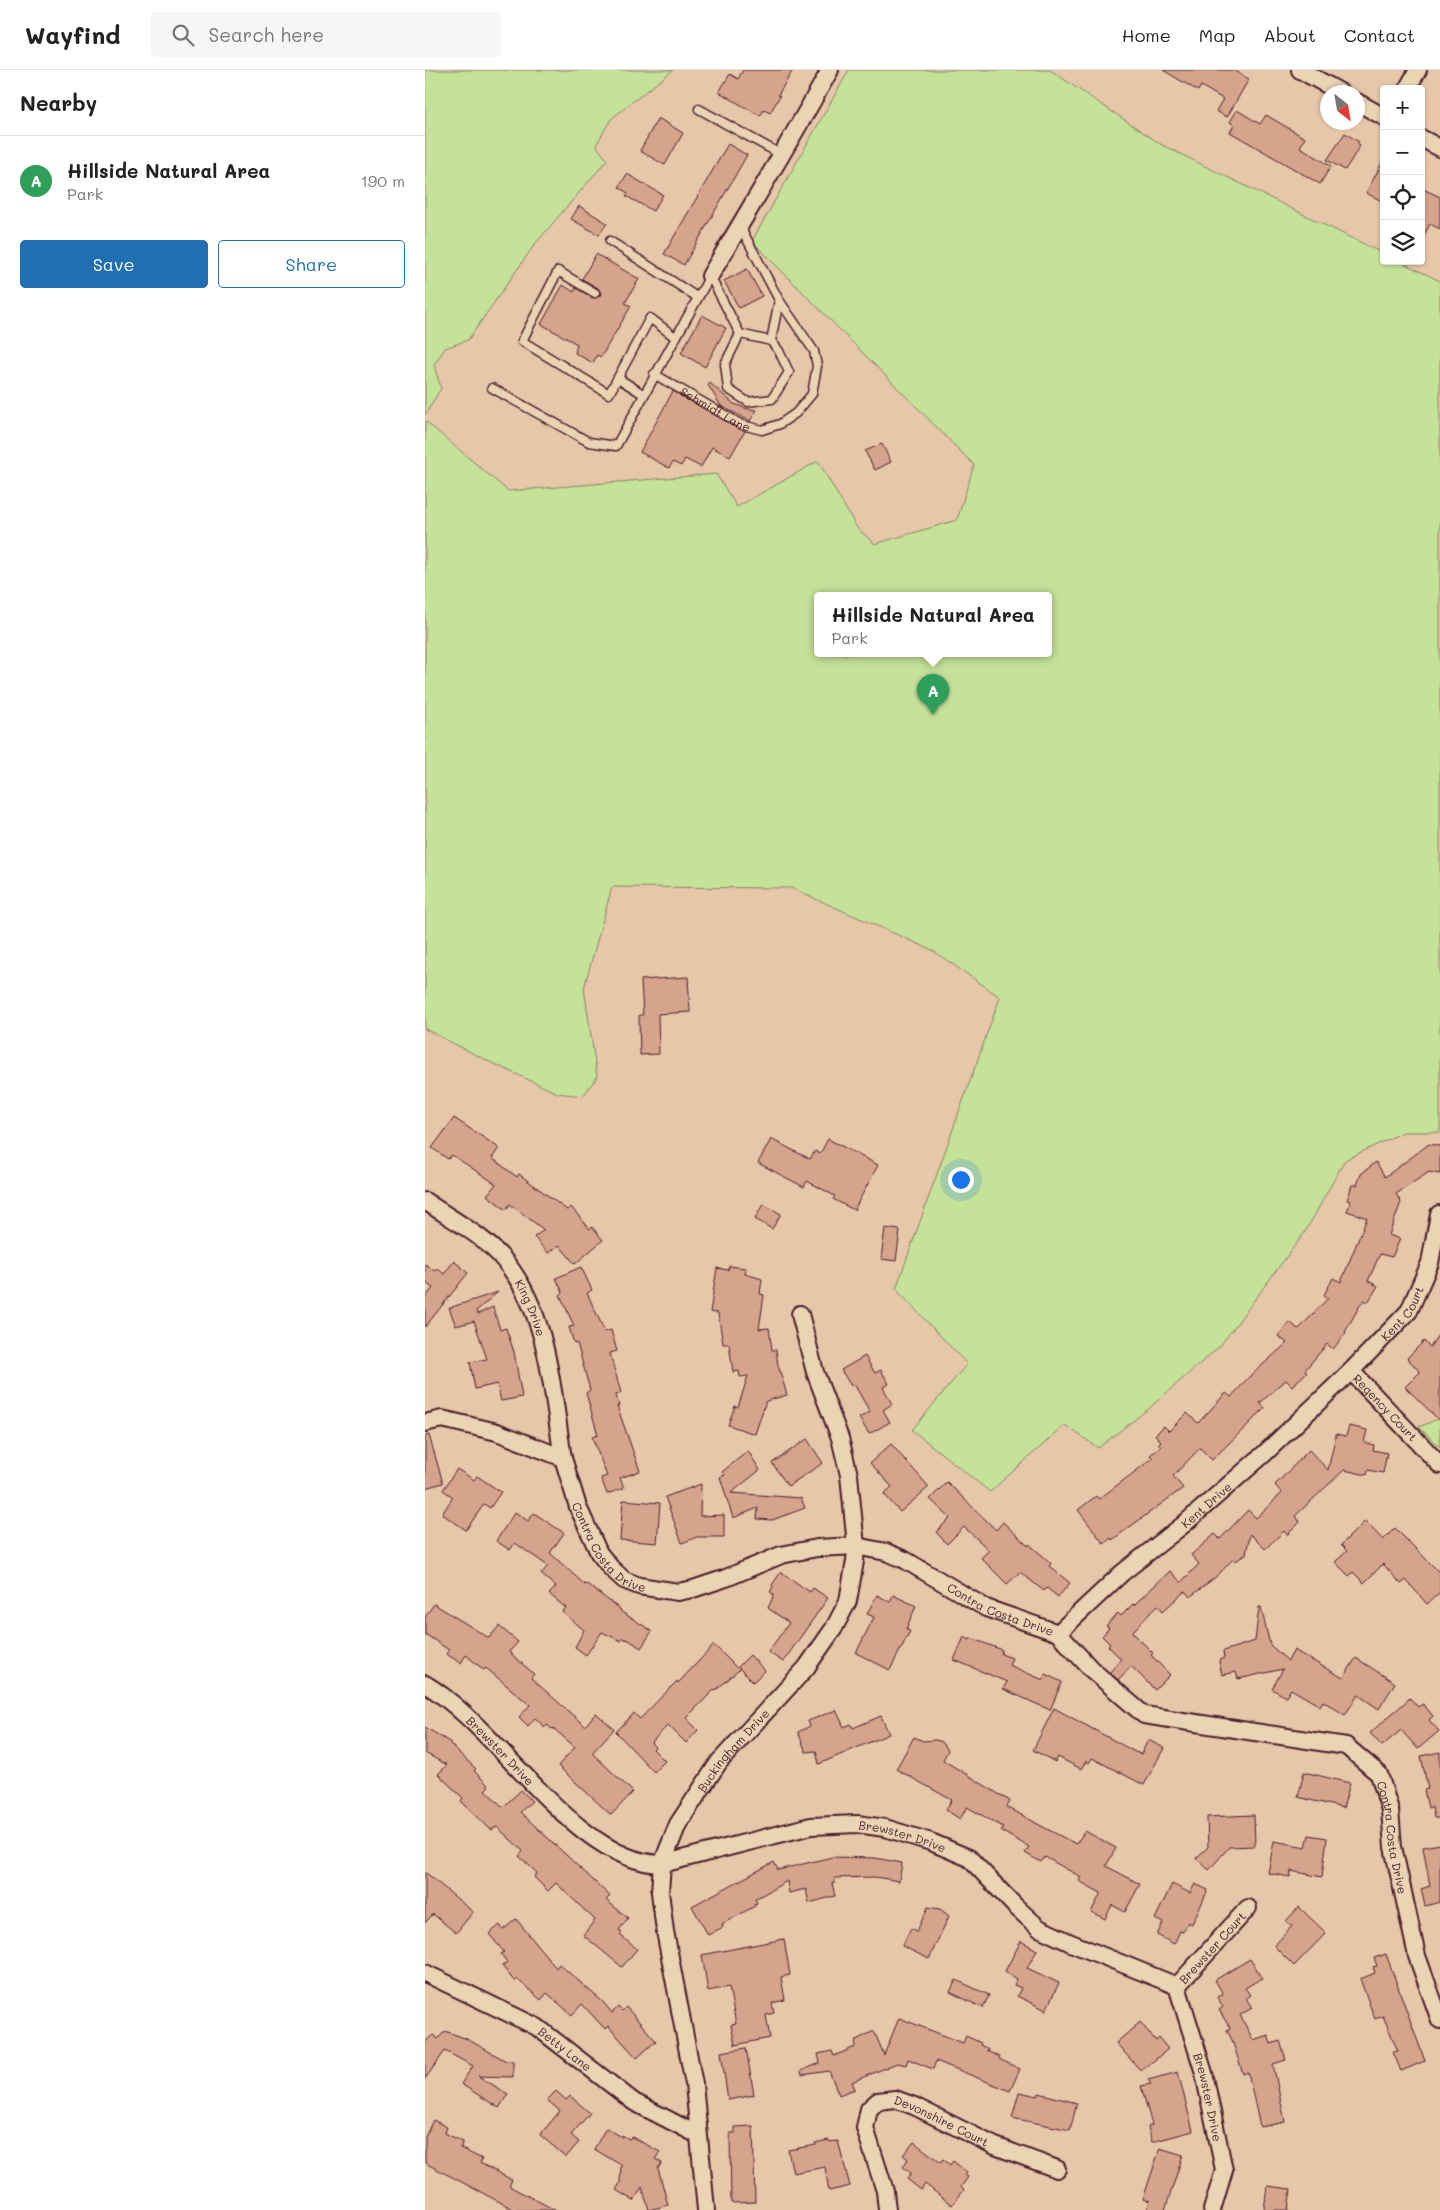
<!DOCTYPE html>
<meta charset="utf-8">
<style>
:root{--surface:#fff;--page:#f6f6f6;--text:#222;--muted:#767676;--line:#e0e0e0;--accent:#1f6fb2}
body{margin:0;font-family:Mali,sans-serif;background:var(--page);color:var(--text)}
.controls{position:absolute;right:15px;top:15px;display:grid;overflow:hidden;border-radius:5px;box-shadow:0 1px 4px #0004}
.controls button{width:45px;height:45px;display:grid;place-items:center;padding:0;border:0;border-bottom:1px solid var(--line);background:var(--surface);color:var(--text);font:25px sans-serif}
.compass{position:absolute;left:895px;top:15px;width:45px;height:45px;border-radius:50%;background:var(--surface);box-shadow:0 1px 4px #0004;rotate:149deg}
.you{position:absolute;left:535px;top:1109px;width:18px;height:18px;margin:-12px;border:4px solid #fff;border-radius:50%;background:#1a73e8;box-shadow:0 0 0 8px #1a73e833}
.badge{display:grid;place-items:center;width:32px;height:32px;border-radius:50%;background:var(--accent);color:#fff;font-size:16px;font-weight:700}
.pin{position:absolute;translate:-50% -41px;filter:drop-shadow(0 1px 2px #0008)}
.pin::after{content:'';position:absolute;top:26px;width:18px;height:15px;background:inherit;clip-path:polygon(0 0,100% 0,50% 100%)}
.popup{position:absolute;left:389px;top:522px;width:238px;height:65px;box-sizing:border-box;display:grid;place-content:center;border-radius:5px;background:var(--surface);filter:drop-shadow(0 1px 4px #0005);font-size:16px;white-space:nowrap;color:var(--muted)}
.popup b{font-size:19px;color:var(--text)}
.popup::after{content:'';position:absolute;left:50%;top:100%;margin-left:-10px;border:10px solid transparent;border-top-color:var(--surface)}
.list{margin:0;padding:0;list-style:none}
h2{display:flex;justify-content:space-between;align-items:center;height:65px;margin:0;padding:0 20px;font-size:21px}
h2 small{font-size:16px;font-weight:400;color:var(--muted)}
.list li{display:grid;grid-template-columns:32px 1fr auto;gap:15px;align-items:center;box-sizing:border-box;height:90px;padding:0 20px;border-top:1px solid var(--line)}
.list b{display:block;font-size:19px;white-space:nowrap}
.list p{margin:0;font-size:16px;white-space:nowrap;color:var(--muted)}
.list em{font-size:16px;font-style:normal;color:var(--muted)}
.actions{display:flex;gap:10px;padding:15px 20px}
.actions a{flex:1;padding:11px 0;border:1px solid var(--accent);border-radius:5px;text-align:center;font-size:18px;color:var(--accent)}
.actions .main{background:var(--accent);color:#fff}
.icon{flex:none;width:28px;height:28px;fill:none;stroke:currentColor;stroke-width:2;stroke-linecap:round;stroke-linejoin:round}
.map{position:relative;flex:none;width:1015px;height:2140px;overflow:hidden}
header{display:flex;align-items:center;gap:30px;box-sizing:border-box;height:70px;padding:0 25px;background:var(--surface);border-bottom:1px solid var(--line)}
header strong{font-size:24px}
nav{display:flex;gap:28px;margin-inline-start:auto;font-size:18px}
.search{width:350px;height:45px;background:var(--page);display:flex;align-items:center;gap:12px;box-sizing:border-box;padding:0 18px;border-radius:5px;color:var(--muted);font-size:19px}
main{display:flex}
aside{flex:1;background:var(--surface)}
.map>svg:first-child{display:block}
</style>
<header>
<strong>Wayfind</strong>
<div class="search"><svg class="icon" aria-label="search" viewBox="0 0 24 24"><circle cx="10" cy="10" r="6"/><path d="M15 15l6 6"/></svg>Search here</div>
<nav><a>Home</a><a>Map</a><a>About</a><a>Contact</a></nav>
</header>
<main>
<aside>
<h2>Nearby<small></small></h2>
<ul class="list">
<li><span class="badge" style="background:#2e9e5b">A</span><div><b>Hillside Natural Area</b><p>Park</p></div><em>190 m</em></li>
</ul>
<div class="actions"><a class="main">Save</a><a>Share</a></div>
</aside>
<div class="map">
<svg width="1015" height="2140" viewBox="0 0 1015 2140">
<rect width="100%" height="100%" fill="#e6c7a9"/>
<filter id="ink" filterUnits="userSpaceOnUse"><feTurbulence type="fractalNoise" baseFrequency=".02" numOctaves="2"/><feDisplacementMap in="SourceGraphic" scale="10" xChannelSelector="R" yChannelSelector="G"/><feConvolveMatrix kernelMatrix="1 2 1 2 8 2 1 2 1" color-interpolation-filters="sRGB"/></filter>
<g filter="url(#ink)">
<path fill="#c5e299" stroke="#888062" fill-rule="evenodd" d="M0 0H248L186 49 171 75 182 90 110 174 43 270 20 278 9 295 16 318 0 345Z
M424 0H625L737 75 959 184V191H974L1015 211V1062H978L920 1090 880 1162 795 1276 722 1340 673 1378 640 1355 565 1422 487 1360 542 1294 471 1219 575 927 507 880 366 818 187 817 159 918 172 1007 158 1026 132 1023 65 992 0 959V351L83 421 291 404 312 437 393 391 432 458 450 474 532 450 549 395 327 171ZM393 526H623V584H393Z
M1015 1348V1377L994 1357Z"/>
<path fill="#d6a38c" stroke="#4a1f2b" d="M318 0H368L353 25 355 26 345 43 339 40 335 46 294 22 305 4 313 9Z
M738 0H809L824 9 802 47 791 41 798 29 776 16 773 21Z
M812 40 835 54 841 45 880 68 875 77 906 96 895 114 805 62 809 55 805 52Z
M233 48 258 63 240 95 215 81Z
M920 63 934 72 932 74 935 76 920 100 902 90Z
M303 74 322 85 259 195 239 184Z
M959 89V132L941 123Z
M202 104 238 125 228 141 201 126 203 123 194 117Z
M996 118 1015 127V159L1005 154 996 171Z
M154 136 182 153 174 165 146 149Z
M171 184 214 209 200 233 206 236 176 287 172 285 168 293 150 283 152 274 116 254 138 215 149 222 151 218 168 228 175 226 176 223 173 218 157 209Z
M322 199 337 226 314 238 299 211Z
M277 245 301 258 280 297 256 283Z
M285 313 309 334 323 339 332 340 325 351 296 336 283 315Z
M248 321 320 361 305 387 287 377 276 397 260 389 256 396 248 392 244 398 215 382Z
M457 374 466 392 450 400 440 381Z
M263 907 265 942 233 944 234 984 215 985 214 945H218L216 910Z
M29 1048 74 1078 67 1088 92 1107 94 1104 142 1140 146 1137 165 1159 167 1157 178 1170 150 1194 134 1175 123 1183 109 1167 119 1160 85 1134 81 1140 62 1125 71 1114 27 1085 23 1089 7 1078Z
M346 1069 385 1089 390 1081 395 1084 403 1069 453 1095 429 1140 408 1129 410 1126 382 1111 379 1117 333 1093Z
M1004 1074 1015 1076V1104L1004 1102 971 1124 976 1132 964 1165 975 1169 967 1187 955 1184 943 1211 953 1216 943 1232 939 1230 934 1237 920 1262 921 1263 908 1279 902 1274 880 1300 882 1302 867 1316 861 1310 835 1333 840 1338 787 1390 775 1378 748 1406 758 1418 687 1470 686 1468 679 1474 653 1440 671 1426 674 1429 728 1388 725 1385 736 1377 733 1374 736 1371 730 1365 739 1356 744 1361 762 1343 773 1353 801 1323 806 1327 824 1307 862 1273 853 1266 865 1252 873 1259 875 1258 903 1228 899 1225 908 1208 916 1212 942 1148 922 1141 926 1131 922 1130 927 1115H932L936 1104 951 1092 960 1107Z
M338 1134 356 1144 347 1159 330 1149Z
M460 1158 475 1160 471 1191 456 1189Z
M29 1191 43 1203 0 1257V1228L8 1218 0 1212V1194L10 1201 12 1198 19 1204Z
M304 1196 321 1198 320 1204 337 1209 335 1224 339 1225 334 1259 344 1258 347 1280H351L353 1295 362 1325 341 1331 330 1364 303 1355 310 1336 313 1337 323 1306 315 1307 314 1301 308 1302 304 1274H298L293 1243 285 1242 292 1198 303 1200Z
M156 1197 167 1220 162 1223 180 1262 186 1260 192 1281 185 1283 196 1323 191 1325 194 1336H192L215 1401 195 1408 199 1418 182 1424 176 1408 182 1406 167 1367 173 1365 161 1323 165 1320 152 1273 149 1274 144 1257 149 1256 135 1225 138 1223 131 1208Z
M73 1222 51 1241 53 1244 68 1237 75 1260 81 1258 89 1282 97 1327 76 1331 72 1314 50 1319 45 1292 62 1289 49 1251 31 1256 24 1238Z
M1015 1262V1351L980 1317 995 1302 982 1288 999 1271 1005 1277Z
M440 1286 450 1303 456 1300 464 1314 458 1317 467 1334 458 1340 465 1352 444 1364 434 1348 445 1342 429 1314 426 1316 416 1300Z
M924 1356 942 1360 939 1372 949 1375 948 1380 962 1383 958 1403 943 1400 942 1405 919 1400 870 1446 875 1452 862 1465 859 1461 840 1479 825 1464 821 1484 811 1491 808 1489 793 1505 765 1527 760 1521 738 1541 733 1535 707 1562 728 1583 726 1585 745 1605 730 1620 706 1596 693 1610 685 1602 696 1589 683 1576 685 1574 677 1566 684 1558 681 1556 693 1543 696 1546 708 1534 709 1535 745 1501 756 1512 774 1494 766 1485 790 1464 795 1469 823 1440 831 1448 857 1423 850 1415 884 1380 903 1400 911 1364 921 1366Z
M4 1365 18 1413 0 1418V1366Z
M382 1369 398 1393 363 1416 347 1393Z
M466 1374 504 1417 475 1442 459 1424 467 1417 445 1393Z
M323 1381 335 1400 306 1423 376 1428 380 1438 347 1450 332 1449 333 1438 308 1448 295 1407 300 1405 297 1402Z
M32 1399 49 1410 52 1406 76 1422 65 1438 59 1434 41 1460 17 1444 28 1427 18 1420Z
M522 1412 571 1460 578 1452 603 1476 604 1474 626 1493 624 1496 645 1513 633 1527 622 1518 619 1521 595 1502 582 1514 556 1488 564 1480 539 1457 522 1474 511 1462 525 1448 505 1429Z
M276 1414 275 1446 299 1445V1467H272L257 1473 240 1427Z
M198 1430 235 1433 232 1473 195 1470Z
M90 1442 103 1451 109 1443 139 1463 125 1483 160 1515 162 1514 196 1540 195 1541 227 1561 216 1578 204 1570 197 1568 196 1571 177 1562 161 1585 150 1577 159 1560 137 1542 141 1538 124 1524 131 1517 116 1504 123 1496 90 1473 85 1480 71 1471Z
M940 1451 958 1470 970 1458 1015 1503V1522L1002 1534 981 1510 976 1514 958 1494 939 1513 928 1502 924 1506 910 1492 922 1481 916 1475Z
M356 1502 385 1522 388 1518 403 1528 358 1592 343 1582 364 1553 343 1538 349 1525 345 1522 348 1517 347 1515Z
M452 1525 465 1532 468 1525 491 1536 481 1559 485 1561 465 1600 431 1583 449 1547 442 1544Z
M9 1534 64 1568 74 1556 93 1572 84 1582 109 1604 106 1608 160 1656 171 1643 189 1659 167 1683 208 1722 186 1745 133 1696 150 1677 128 1658 127 1659 122 1655 120 1657 110 1648 103 1656 94 1647 105 1635 61 1598 59 1600 41 1585 36 1593 21 1584 24 1580 0 1564V1547Z
M834 1537H836L845 1575 863 1591 869 1580 918 1608 931 1588 970 1613 954 1639 933 1625 920 1645 898 1631 895 1636 866 1619 861 1627 847 1619 858 1599 813 1609 811 1602 797 1605 794 1590 799 1588 798 1581 830 1571Z
M539 1567 545 1570 546 1568 577 1580 576 1584 587 1588 584 1595 618 1610 620 1604 637 1612 625 1640 578 1619 582 1612 529 1590Z
M289 1575 314 1600 291 1620 290 1619 261 1648 273 1660 261 1673 243 1655 226 1673 230 1677 228 1679 240 1691 229 1702 191 1662 209 1643 215 1649 252 1611 253 1613Z
M325 1585 340 1601 328 1612 313 1597Z
M985 1628 993 1637 998 1634 1008 1646 1004 1650 1014 1661 993 1679 976 1660 957 1676 945 1663Z
M629 1638 710 1682 716 1684 723 1670 739 1678 719 1715 667 1688 664 1693 661 1691 656 1699 633 1687 630 1692 608 1680Z
M411 1640 419 1657 426 1654 428 1658 456 1646 464 1664 394 1694 391 1681 381 1682 373 1662 385 1656 383 1651Z
M0 1657 26 1673 25 1674 51 1699 49 1701 64 1716 60 1720 78 1737 96 1720 107 1731 95 1742 185 1826 181 1830 203 1848 194 1860 197 1862 195 1865 212 1879 197 1897 158 1865 170 1850 131 1813 123 1821 109 1807 112 1803 94 1786 98 1781 72 1757 66 1760 36 1731 38 1728 13 1704 22 1695 0 1683Z
M489 1667 498 1671 511 1670 517 1672 523 1680 518 1690 585 1731 582 1737 620 1758 651 1774 660 1761 691 1778 681 1796 715 1814 700 1842 687 1835 680 1849 666 1842 676 1823 654 1811 656 1807 620 1787 616 1792 600 1783 604 1777 576 1761 578 1757 542 1737 535 1749 521 1740 527 1730 471 1699Z
M1015 1682V1748H1009L1007 1737 1003 1738 999 1720 1003 1719 996 1686Z
M879 1702 925 1713 918 1738 873 1727Z
M829 1745 830 1776 804 1777 784 1800 771 1788 783 1777 782 1747Z
M884 1765 902 1768 897 1807 866 1801 865 1807 843 1803 849 1771 881 1777Z
M1015 1774V1832L1000 1836 996 1819 1005 1816 998 1777Z
M407 1787 450 1788 477 1793 474 1811 450 1807 409 1808 410 1813H407L410 1826 384 1833 381 1819 364 1823 362 1811 330 1829 332 1833 329 1834 330 1836 297 1854 298 1857 283 1865 267 1836 349 1792 353 1800Z
M0 1802 48 1842 31 1863 8 1844 0 1853Z
M747 1814 765 1823 770 1814 783 1820 767 1854 763 1852 758 1862 755 1861 749 1874 732 1865 738 1853 730 1849Z
M503 1837 515 1839 524 1846 504 1889 477 1876 486 1858 492 1861Z
M874 1837 901 1863 869 1896 849 1876 867 1856 861 1851Z
M91 1849 131 1898 134 1894 179 1933 187 1943 193 1937 197 1941 201 1937 231 1971 212 1988 183 1956 180 1959 157 1934 147 1945 122 1923 116 1930 92 1909 90 1912 77 1896 82 1892 76 1884 79 1882 64 1864 75 1855 78 1860Z
M359 1869 365 1905 356 1907 360 1930 347 1933 349 1943 341 1945 345 1968 310 1975 306 1955 311 1954 304 1917 283 1921 277 1885Z
M596 1871 612 1880 602 1898 634 1913 621 1940 592 1926 596 1918 589 1915 592 1909 580 1901Z
M961 1884 1000 1991 976 2001 968 1982 973 1981 958 1946 950 1949 935 1909 950 1903 948 1897 952 1896 949 1888Z
M825 1889 837 1908 820 1918 825 1925 821 1928 827 1938 815 1945 828 1970 843 1965 846 1974 855 1971 861 1990 848 1994 860 2052 835 2057 823 2002 818 2004 807 1970 802 1960 805 1958 794 1940 798 1937 792 1927 798 1924 790 1910Z
M531 1910 564 1925 558 1938 525 1922Z
M474 1948 538 1973 541 1966 556 1973 555 1975 563 1979 562 1981 575 1987 574 1989 595 1999 585 2021 511 1991 508 1999 483 1989 481 1995 472 1993 427 2012 430 2019 414 2025 404 2001 377 2005 376 2001 395 1993 393 1984 407 1981 409 1986 430 1977 431 1970 449 1961 459 1985Z
M715 1952 731 1971 734 1968 743 1979 716 2001 691 1973Z
M20 1961 42 1969 81 1991H88V2007L53 2006 83 2024 74 2038 36 2014 48 1996 20 1981 0 2009V1972L8 1965 13 1969Z
M321 1978 329 2025 303 2030 296 1982Z
M753 2002 768 2061 727 2072 723 2057 727 2055 716 2016 726 2014 723 2010Z
M131 2021 141 2030 145 2026 165 2043 146 2065 154 2072 141 2087 115 2065 135 2041 122 2030Z
M594 2022 613 2026 614 2023 652 2033 645 2060 587 2048Z
M8 2050 22 2057 20 2063 38 2072 35 2078 57 2089 55 2093 87 2110 84 2116 130 2140H90L0 2093V2067Z
M328 2056 330 2132 306 2133 305 2063H310V2057Z
M181 2058 197 2067V2065L204 2069 207 2067 235 2082 230 2089 237 2093 233 2098 243 2135 224 2140 217 2117 209 2131 191 2120 195 2113 196 2095 169 2079Z
M404 2070 405 2072 413 2071 425 2116 404 2121 400 2097 368 2103 363 2080 391 2075 390 2073Z
M489 2072 515 2092 518 2089 525 2095 528 2091 542 2102 540 2105 543 2107 536 2117 539 2120 527 2135 500 2114 496 2120 482 2109 486 2103 478 2097 483 2089 478 2085Z
M735 2078 758 2085 740 2140H722L725 2131 718 2129Z
M842 2116 866 2119 863 2140H839Z"/>
<g fill="none" stroke-linecap="round" stroke-linejoin="round">
<defs>
<g id="service">
<path d="M274 39 357 85"/>
<path d="M315 156 354 230 346 271"/>
<path d="M185 171 272 227"/>
<path d="M285 206 315 264"/>
<path d="M170 223 133 201 97 271 184 324 225 248 250 267"/>
<path d="M315 264 300 294 303 319 323 332 347 329 364 302 354 281 346 271"/>
<path d="M315 264 346 271"/>
<path id="s1" d="M229 304 317 355 337 360 355 354 371 343 387 324 392 296 389 281 354 230"/>
<path d="M193 308 218 324"/>
<path d="M67 318 164 372 191 376 285 206"/>
</g>
<g id="minor">
<path d="M875 0 915 22"/>
<path d="M982 19 993 0"/>
<path d="M932 32 959 47"/>
<path d="M996 68 1015 78"/>
<path d="M285 206C325 138 366 70 405 0"/>
<path id="s2" d="M0 1131C26 1149 58 1165 79 1190 124 1244 127 1321 138 1388"/>
<path id="s3" d="M926 1301 1015 1395"/>
<path id="s4" d="M0 1353 17 1349 72 1362 138 1388 153 1437 174 1483 186 1498 199 1510 214 1516 253 1522 268 1519 301 1508 356 1485 392 1478 431 1476 461 1482 480 1490 561 1538 633 1563 666 1599 719 1645 921 1676 954 1704 965 1740 968 1777 992 1886 1015 1950"/>
<path id="s5" d="M633 1563 697 1503 758 1455 839 1384 926 1301 984 1241 1005 1193 1014 1144"/>
<path id="s6" d="M0 1614C73 1656 150 1793 237 1794L386 1756 432 1754 460 1758 506 1772 544 1788 590 1836 614 1858 646 1873 752 1916 779 2003 799 2100 787 2140"/>
<path id="s7" d="M0 1903 112 1957 209 2032 273 2065"/>
<path id="s8" d="M752 1916 823 1838"/>
<path id="s9" d="M281 2140 269 2014 240 1861 235 1822 237 1794 253 1754 294 1692 381 1598 409 1558 423 1531 430 1491 431 1476 424 1405 415 1368 390 1302 375 1244"/>
<path id="s10" d="M462 2140 460 2121 440 2058 444 2039 453 2031 470 2029 489 2036 570 2076 632 2099"/>
</g>
</defs>
<use href="#service" stroke="#4a1f2b" stroke-width="11"/>
<use href="#minor" stroke="#4a1f2b" stroke-width="20"/>
<use href="#service" stroke="#ebd4b4" stroke-width="8"/>
<use href="#minor" stroke="#ebd4b4" stroke-width="16"/>
</g>
</g>
<g text-anchor="middle" dominant-baseline="central" stroke-width="5" stroke-linejoin="round" paint-order="stroke">
<g font-size="12" fill="#4a1f2b" stroke="#ebd4b4">
<text stroke="none"><textPath href="#s1" startOffset="71">Schmidt Lane</textPath></text>
<text stroke="none"><textPath href="#s2" startOffset="154">King Drive</textPath></text>
<text stroke="none"><textPath href="#s5" startOffset="471">Kent Court</textPath></text>
<text stroke="none"><textPath href="#s3" startOffset="50">Regency Court</textPath></text>
<text stroke="none"><textPath href="#s5" startOffset="196">Kent Drive</textPath></text>
<text stroke="none"><textPath href="#s4" startOffset="249">Contra Costa Drive</textPath></text>
<text stroke="none"><textPath href="#s4" startOffset="684">Contra Costa Drive</textPath></text>
<text stroke="none"><textPath href="#s6" startOffset="101">Brewster Drive</textPath></text>
<text stroke="none"><textPath href="#s9" startOffset="485">Buckingham Drive</textPath></text>
<text stroke="none"><textPath href="#s6" startOffset="550">Brewster Drive</textPath></text>
<text stroke="none"><textPath href="#s4" startOffset="1178">Contra Costa Drive</textPath></text>
<text stroke="none"><textPath href="#s8" startOffset="52">Brewster Court</textPath></text>
<text stroke="none"><textPath href="#s7" startOffset="160">Betty Lane</textPath></text>
<text stroke="none"><textPath href="#s6" startOffset="985">Brewster Drive</textPath></text>
<text stroke="none"><textPath href="#s10" startOffset="185">Devonshire Court</textPath></text>
</g>
</g>
</svg>
<div class="controls">
<button>+</button>
<button>−</button>
<button><svg class="icon" aria-label="locate" viewBox="0 0 24 24"><circle cx="12" cy="12" r="6"/><path d="M12 2v4M12 18v4M2 12h4M18 12h4"/></svg></button>
<button><svg class="icon" aria-label="layers" viewBox="0 0 24 24"><path d="M12 4l9 5-9 5-9-5zM3 14l9 5 9-5"/></svg></button>
</div>
<svg class="compass" viewBox="-18 -18 36 36"><path d="M0-13l5 13h-10z" fill="#e53935"/><path d="M0 13l5-13h-10z" fill="#767676"/></svg>
<div class="you"></div>
<div class="pin badge" style="left:508px;top:645px;background:#2e9e5b">A</div>
<div class="popup"><b>Hillside Natural Area</b>Park</div>
</div>
</main>
